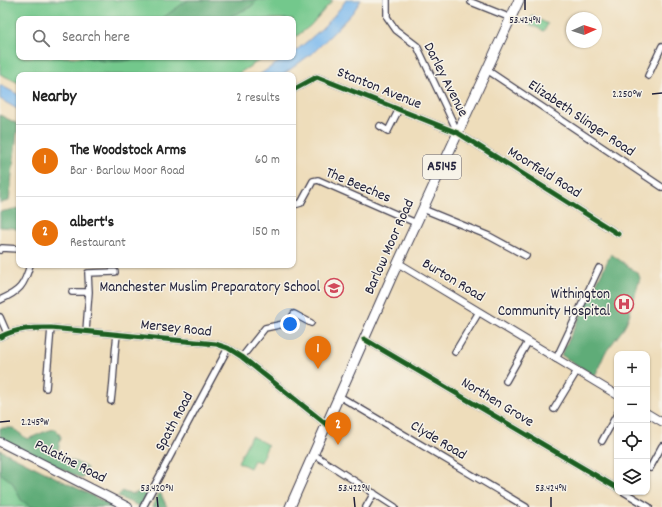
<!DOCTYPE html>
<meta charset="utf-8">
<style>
:root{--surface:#fff;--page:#f6f6f6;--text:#222;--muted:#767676;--line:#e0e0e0;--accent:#d1495b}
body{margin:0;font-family:Dekko,sans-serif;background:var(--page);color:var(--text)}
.controls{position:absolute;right:12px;bottom:12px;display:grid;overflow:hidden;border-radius:8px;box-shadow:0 1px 3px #0004}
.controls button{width:36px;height:36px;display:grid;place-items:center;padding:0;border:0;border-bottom:1px solid var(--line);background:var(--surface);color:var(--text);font:20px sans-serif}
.compass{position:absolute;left:566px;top:12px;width:36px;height:36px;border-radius:50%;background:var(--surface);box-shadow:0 1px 3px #0004;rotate:87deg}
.you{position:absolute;left:290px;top:324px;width:14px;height:14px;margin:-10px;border:3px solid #fff;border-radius:50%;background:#1a73e8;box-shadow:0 0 0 6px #1a73e833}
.badge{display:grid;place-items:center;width:26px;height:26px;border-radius:50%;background:var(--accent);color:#fff;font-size:13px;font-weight:700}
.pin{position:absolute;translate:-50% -33px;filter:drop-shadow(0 1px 2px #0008)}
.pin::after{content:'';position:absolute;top:21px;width:14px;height:12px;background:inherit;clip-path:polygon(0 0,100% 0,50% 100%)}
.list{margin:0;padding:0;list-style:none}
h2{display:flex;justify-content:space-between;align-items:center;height:52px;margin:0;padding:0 16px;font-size:17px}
h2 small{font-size:13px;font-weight:400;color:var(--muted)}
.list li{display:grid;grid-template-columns:26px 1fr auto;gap:12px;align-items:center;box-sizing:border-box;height:72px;padding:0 16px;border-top:1px solid var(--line)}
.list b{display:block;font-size:15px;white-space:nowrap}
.list p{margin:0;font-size:13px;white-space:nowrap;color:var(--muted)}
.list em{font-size:13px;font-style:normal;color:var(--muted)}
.icon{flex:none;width:22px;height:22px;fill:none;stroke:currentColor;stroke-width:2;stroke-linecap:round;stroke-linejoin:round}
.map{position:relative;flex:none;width:662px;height:507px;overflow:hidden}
.search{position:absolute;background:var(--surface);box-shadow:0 1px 3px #0004;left:16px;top:16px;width:280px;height:44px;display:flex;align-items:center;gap:10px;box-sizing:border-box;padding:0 14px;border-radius:8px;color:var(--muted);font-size:15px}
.panel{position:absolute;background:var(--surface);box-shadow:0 1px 3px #0004;left:16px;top:72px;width:280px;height:196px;border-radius:8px}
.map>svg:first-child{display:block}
</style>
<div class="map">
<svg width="662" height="507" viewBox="0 0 662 507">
<rect width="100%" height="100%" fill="#f7f3e8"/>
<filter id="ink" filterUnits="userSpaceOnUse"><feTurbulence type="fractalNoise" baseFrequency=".025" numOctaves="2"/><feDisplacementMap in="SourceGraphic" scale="8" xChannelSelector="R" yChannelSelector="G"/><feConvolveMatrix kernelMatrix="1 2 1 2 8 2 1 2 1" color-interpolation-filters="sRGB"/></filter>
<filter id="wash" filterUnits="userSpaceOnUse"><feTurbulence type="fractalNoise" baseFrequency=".012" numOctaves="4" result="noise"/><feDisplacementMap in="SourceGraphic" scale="16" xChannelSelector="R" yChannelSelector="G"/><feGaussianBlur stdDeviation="0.9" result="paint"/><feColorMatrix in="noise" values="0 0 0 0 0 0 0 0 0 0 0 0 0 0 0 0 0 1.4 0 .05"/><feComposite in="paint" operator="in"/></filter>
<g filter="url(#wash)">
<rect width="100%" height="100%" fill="#edb"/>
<path fill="#73c88c" stroke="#4a7564" d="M0 0H333L310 26 293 39V19H19V57H265L236 75H19V83L0 74Z
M532 16 548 24 544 31 529 24Z
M251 436 268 445 260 462 254 460 250 468 238 462Z
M0 450 60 480 45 507H0Z"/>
<path fill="#5eac78" stroke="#40675a" d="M188 0H257L251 7 224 19H161Z
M86 57H141C123 63 103 63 86 57Z
M0 115 18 124 9 201 0 203Z
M19 208V230L13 228 0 227V212Z
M611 254 638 273 640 278 629 316 624 328 605 353 595 376 561 355Z
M0 428H13L27 439C37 436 45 430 56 429L61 437 58 450 60 457 76 462 87 468 82 479 0 439Z
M0 450 115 507H31L21 500 12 482 0 473Z
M146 488 149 490 141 507 118 497 122 491C131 496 136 494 146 488Z
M159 493 161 494 167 507H152Z"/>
<path fill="#7cb9ee" stroke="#4f6e94" d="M346 0H361L353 12 333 33 315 51 288 71 282 75H259L286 57H293V53C313 37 332 21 346 0Z
M0 85 19 95V110L0 99Z"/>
</g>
<g filter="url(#ink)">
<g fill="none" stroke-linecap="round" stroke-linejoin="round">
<defs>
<path id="minor" d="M387 0V17L396 30 417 46 458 133
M471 2 511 18
M487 70 662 187
M648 76 662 46
M293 90 317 77 458 133 618 234
M380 126 388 131 399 109
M293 204 294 205 301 203 313 181 318 180 416 223
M423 209 489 236 526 256
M0 250 2 248 19 249
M72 292H89
M0 300C20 291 24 286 30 265
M0 317 7 333
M86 331 89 292 88 273 115 272
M0 337C17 328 32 328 51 328L216 344 228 348 242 357 326 424
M364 339 617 488
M455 352 479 312
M242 357 265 328 288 323 294 314 311 323
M556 359 599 268
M506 381 528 342
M46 388 51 328
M339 396 526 507
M111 401C114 379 114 357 117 335
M554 409 577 371
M602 441 617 414
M313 454 395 507
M650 468 662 446
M624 492 649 507
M143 507 228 348
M366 507 374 493"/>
<path id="tertiary" d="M398 263 617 395
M647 413 662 422"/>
<path id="secondary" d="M0 442 128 507"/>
<path id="primary" d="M290 507 392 276 519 0"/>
</defs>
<use href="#minor" stroke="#413e4e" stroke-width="8"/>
<use href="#tertiary" stroke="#413e4e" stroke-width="9"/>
<use href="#secondary" stroke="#413e4e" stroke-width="10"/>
<use href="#primary" stroke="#413e4e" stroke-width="11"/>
<use href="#minor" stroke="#fff" stroke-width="5.5"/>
<use href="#tertiary" stroke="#fff" stroke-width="7"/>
<use href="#secondary" stroke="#fff" stroke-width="8"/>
<use href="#primary" stroke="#fff" stroke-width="9"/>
<defs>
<path id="cycleway" d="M293 90 317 77 458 133 618 234
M0 337C17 328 32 328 51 328L216 344 228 348 242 357 326 424
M364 339 617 488"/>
</defs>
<use href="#cycleway" stroke="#f7f3e8" stroke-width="8"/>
<use href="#cycleway" stroke="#1b5e20" stroke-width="5"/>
</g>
</g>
<path fill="none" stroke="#22223b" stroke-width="1.5" d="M525 0V10M652 94 662 93M0 422 10 421M157 497 158 507M354 497 355 507M551 497V507"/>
<defs>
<symbol id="school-ring" viewBox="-11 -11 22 22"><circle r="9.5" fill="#f7f3e8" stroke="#d1495b" stroke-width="1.5"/><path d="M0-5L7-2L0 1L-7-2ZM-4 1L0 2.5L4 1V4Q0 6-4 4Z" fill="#d1495b"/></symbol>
<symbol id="hospital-ring" viewBox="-11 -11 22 22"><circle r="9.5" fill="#f7f3e8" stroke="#d1495b" stroke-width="1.5"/><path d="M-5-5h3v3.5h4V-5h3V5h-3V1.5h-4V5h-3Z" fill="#d1495b"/></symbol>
</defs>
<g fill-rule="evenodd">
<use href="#school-ring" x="323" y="277" width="22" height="22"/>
<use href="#hospital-ring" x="613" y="293" width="22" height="22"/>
</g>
<g text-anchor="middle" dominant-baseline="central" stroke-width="3" stroke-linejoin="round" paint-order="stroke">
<rect fill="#f7f3e8" stroke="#62616f" stroke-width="1" x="423" y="155" width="38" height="24" rx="3"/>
<g font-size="14" font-weight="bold" fill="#22223b">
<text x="442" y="167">A5145</text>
</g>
<g font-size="15" fill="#22223b" stroke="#f7f3e8">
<text transform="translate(445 80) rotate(63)">Darley Avenue</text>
<text transform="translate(379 89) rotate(22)">Stanton Avenue</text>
<text transform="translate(581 119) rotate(34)">Elizabeth Slinger Road</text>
<text transform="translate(544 173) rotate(32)">Moorfield Road</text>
<text transform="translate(358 186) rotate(23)">The Beeches</text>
<text transform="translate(390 247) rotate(-66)">Barlow Moor Road</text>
<text transform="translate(453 281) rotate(31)">Burton Road</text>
<text transform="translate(176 329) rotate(6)">Mersey Road</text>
<text transform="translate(497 403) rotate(31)">Northen Grove</text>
<text transform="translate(175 422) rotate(-62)">Spath Road</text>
<text transform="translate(438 441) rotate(31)">Clyde Road</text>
<text transform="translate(70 462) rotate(27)">Palatine Road</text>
</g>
<g font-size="15" fill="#22223b" stroke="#f7f3e8" text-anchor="end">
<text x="320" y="288">Manchester Muslim Preparatory School</text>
<text x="610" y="295">Withington<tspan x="610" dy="17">Community Hospital</tspan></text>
</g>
</g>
<g font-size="10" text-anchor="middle" fill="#22223b" stroke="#f7f3e8" stroke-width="3" stroke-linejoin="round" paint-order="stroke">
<text x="525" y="23">53.424°N</text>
<text x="627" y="97">2.250°W</text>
<text x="35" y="425">2.245°W</text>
<text x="157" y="491">53.420°N</text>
<text x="354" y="491">53.422°N</text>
<text x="551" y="491">53.424°N</text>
</g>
</svg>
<div class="controls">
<button>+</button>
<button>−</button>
<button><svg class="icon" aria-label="locate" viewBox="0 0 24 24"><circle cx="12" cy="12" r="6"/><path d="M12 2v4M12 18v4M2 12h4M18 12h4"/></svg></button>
<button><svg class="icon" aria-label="layers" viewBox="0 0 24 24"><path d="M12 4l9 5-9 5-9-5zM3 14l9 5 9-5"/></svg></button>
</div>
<svg class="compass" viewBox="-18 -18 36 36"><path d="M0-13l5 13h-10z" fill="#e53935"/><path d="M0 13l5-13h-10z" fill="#767676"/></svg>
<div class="you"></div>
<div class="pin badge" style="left:318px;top:369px;background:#e8710a">1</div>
<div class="pin badge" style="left:338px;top:445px;background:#e8710a">2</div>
<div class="search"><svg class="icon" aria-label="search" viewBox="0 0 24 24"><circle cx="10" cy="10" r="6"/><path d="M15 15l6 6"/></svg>Search here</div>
<section class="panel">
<h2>Nearby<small>2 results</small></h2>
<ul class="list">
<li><span class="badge" style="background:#e8710a">1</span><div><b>The Woodstock Arms</b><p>Bar · Barlow Moor Road</p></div><em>60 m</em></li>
<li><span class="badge" style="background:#e8710a">2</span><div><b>albert's</b><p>Restaurant</p></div><em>150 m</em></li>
</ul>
</section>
</div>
